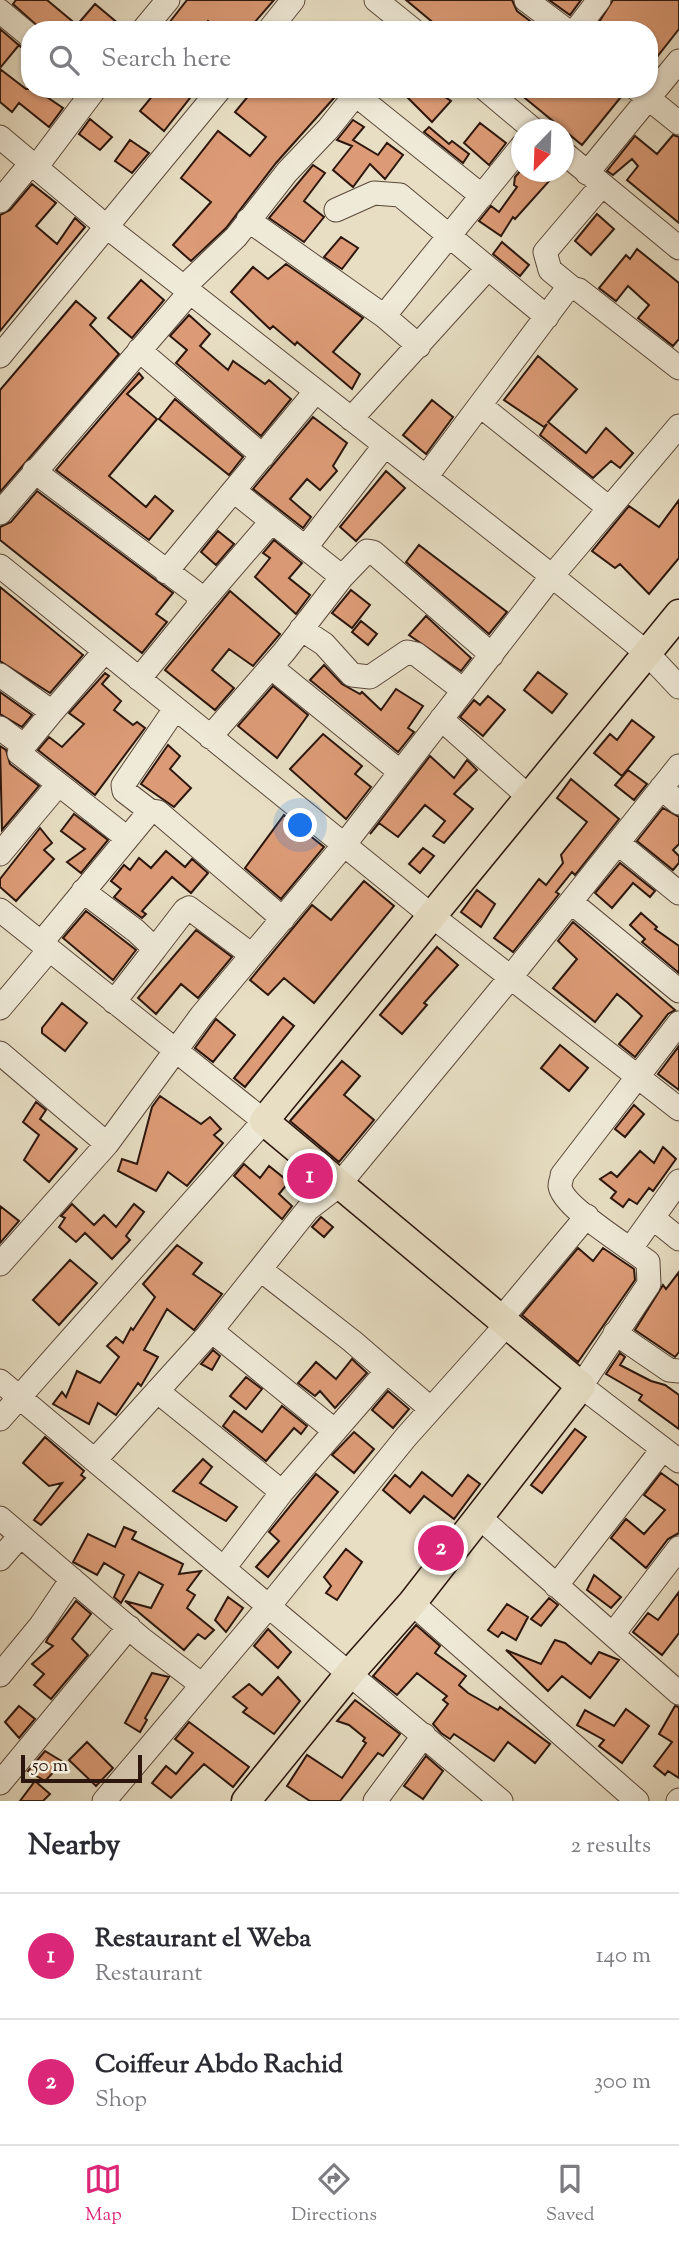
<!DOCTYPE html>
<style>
:root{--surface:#fff;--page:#f7f7f7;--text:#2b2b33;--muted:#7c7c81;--line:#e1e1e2;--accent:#db2777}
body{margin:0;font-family:"Sorts Mill Goudy",serif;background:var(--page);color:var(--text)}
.compass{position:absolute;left:511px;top:119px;width:63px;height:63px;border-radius:50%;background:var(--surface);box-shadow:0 2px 5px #0004;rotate:203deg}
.scale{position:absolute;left:21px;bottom:18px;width:121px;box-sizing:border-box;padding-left:7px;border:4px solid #2c160d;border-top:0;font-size:19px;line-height:24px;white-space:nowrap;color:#2c160d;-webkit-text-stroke:5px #efead8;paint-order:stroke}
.you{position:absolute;left:301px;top:826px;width:24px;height:24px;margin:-18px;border:5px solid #fff;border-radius:50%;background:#1a73e8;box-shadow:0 0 0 10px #1a73e833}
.badge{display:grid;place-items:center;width:46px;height:46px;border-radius:50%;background:var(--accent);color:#fff;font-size:23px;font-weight:700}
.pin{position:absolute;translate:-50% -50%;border:4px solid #fff;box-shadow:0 2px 7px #0006}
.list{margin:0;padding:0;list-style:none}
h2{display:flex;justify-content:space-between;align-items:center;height:91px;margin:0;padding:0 28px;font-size:30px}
h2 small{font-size:23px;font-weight:400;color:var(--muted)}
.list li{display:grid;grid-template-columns:46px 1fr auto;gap:21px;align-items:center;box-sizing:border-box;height:126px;padding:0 28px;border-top:2px solid var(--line)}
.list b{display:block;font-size:26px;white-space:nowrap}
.list p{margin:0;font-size:23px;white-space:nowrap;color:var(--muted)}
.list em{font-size:23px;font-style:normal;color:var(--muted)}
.icon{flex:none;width:38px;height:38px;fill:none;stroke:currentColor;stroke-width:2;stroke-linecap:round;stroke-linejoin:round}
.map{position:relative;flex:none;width:679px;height:1801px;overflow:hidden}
.search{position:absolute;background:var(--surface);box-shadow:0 2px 5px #0004;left:21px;right:21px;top:21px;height:77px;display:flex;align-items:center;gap:18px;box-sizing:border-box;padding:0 24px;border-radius:28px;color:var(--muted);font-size:26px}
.sheet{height:343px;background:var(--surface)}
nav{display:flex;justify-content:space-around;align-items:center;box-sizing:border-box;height:98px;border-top:2px solid var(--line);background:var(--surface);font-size:19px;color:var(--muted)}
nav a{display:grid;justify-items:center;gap:4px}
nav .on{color:var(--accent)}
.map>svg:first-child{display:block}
</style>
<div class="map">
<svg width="679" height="1801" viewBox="0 0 679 1801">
<rect width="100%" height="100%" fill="#e7dec3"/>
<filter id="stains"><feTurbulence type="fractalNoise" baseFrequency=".00286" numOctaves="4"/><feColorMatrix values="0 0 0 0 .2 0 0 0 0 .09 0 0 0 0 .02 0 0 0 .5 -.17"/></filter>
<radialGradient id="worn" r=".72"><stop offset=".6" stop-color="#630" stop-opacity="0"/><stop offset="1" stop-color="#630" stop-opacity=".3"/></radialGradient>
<path fill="#dc9b76" stroke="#2c160d" stroke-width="2" d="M16 0H47L77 25 95 4 126 30H42L13 4Z
M187 0H274L248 30H219L208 21 202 30H178L169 23Z
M406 0H512L517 11 542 30H442Z
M549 0H581L570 15Z
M613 0H679V29L649 67V30H594Z
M0 29 21 47 30 50V54L19 45 0 68Z
M0 69 26 89H35L63 108 49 127 19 103 12 112 0 102Z
M158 89H197L164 131 140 111Z
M254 89H290L299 96 304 89H342L276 163 226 228 191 261 173 245 211 202 181 178 218 131 250 156 266 137 235 112Z
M399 89H433L451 101 432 122Z
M514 89H624L625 92 582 145Z
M90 119 112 137 100 150 79 134Z
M353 120 364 127 353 140 378 155 387 143 403 155 385 179 370 164 353 187 333 170 352 146 337 140Z
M480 123 506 143 489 165 464 143Z
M429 127 449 144 452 141 469 154 463 163 424 132Z
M673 135 679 137V223L627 180 638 166 632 159 613 175 607 171 635 136 657 154Z
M130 140 149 153 132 173 115 161Z
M313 165 325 173 304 201 324 217 304 242 269 218Z
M522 169V172H542L551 179 515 219 513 217 501 236 479 221 491 206 499 212 517 187 514 185 515 177Z
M32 184 56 203 36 226 57 244 75 218 85 227 0 331V215L10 210Z
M597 214 614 229 591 255 575 241Z
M341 237 358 248 342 269 324 257Z
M502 242 529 265 520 276 493 254Z
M637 249 679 283V339L673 346 638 318 649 305 628 286 616 301 599 288 626 255 630 259Z
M286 264 363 318 333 352 360 374 352 389 297 342 295 345 273 326 270 329 231 292 253 267 268 279Z
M141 280 164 300 132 338 108 318Z
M76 301 96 318 90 325 119 354 0 492V390Z
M189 315 210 334 200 346 228 370 233 361 265 384 269 380 291 399 261 436 176 363 187 350 170 336Z
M538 356 577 389 548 422 586 453 606 428 633 453 620 468 611 461 593 478 540 435 547 424 544 427 504 400Z
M139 373 143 378 127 394 157 419 109 476 146 507 155 496 173 511 149 540 56 470Z
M175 399 243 457 229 475 159 419Z
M432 400 453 417 426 454 403 435Z
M313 417 347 443 333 466 337 471 320 490 307 479 290 499 311 517 303 528 253 489Z
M386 471 405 488 356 541 340 527Z
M37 491 173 593 156 614 167 622 142 653 0 540V527L11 522Z
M679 500V558L649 594 620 564 615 568 592 551 629 506 659 527Z
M218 531 234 544 216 565 201 552Z
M274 540 302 563 289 578 310 595 296 614 255 577 270 558 263 553Z
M419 545 507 612 489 634 406 562Z
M0 587 83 655 50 693 0 661Z
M351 590 370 605 352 628 332 613Z
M230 591 280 634 253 666 229 649 212 670 234 688 215 710 165 670Z
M426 616 471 658 461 671 409 635Z
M361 621 377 634 368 645 352 632Z
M324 665 342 684 360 694 362 692 381 710 396 689 423 706 408 728 414 732 398 752 310 680Z
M538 672 567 694 552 713 524 690Z
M105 673 109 676 102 684 121 701 114 710 133 725 137 722 145 728 95 795 38 750 49 737 62 747 84 724 69 713Z
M273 686 308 715 277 758 238 726Z
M0 692 32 715 22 727 0 714Z
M488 696 505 710 483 736 460 717 474 700 480 705Z
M632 720 654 737 622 776 594 753 610 734 617 740Z
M323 734 362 766 355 774 371 787 346 819 290 769Z
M168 745 180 756 170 769 191 788 174 807 141 784Z
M0 746 6 750 10 764 39 786 2 830Z
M430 756 454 778 467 760 477 770 454 794 473 809 444 843 433 836 445 821 425 805 398 837 379 823 370 834Z
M628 770 647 784 634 800 615 785Z
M571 779 619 819 575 875 572 872 556 892 559 894 513 952 494 938 539 879 546 885 563 863 561 855 587 822 557 798Z
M663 808 679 817V844L673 850 679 856V863L673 870 637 841Z
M74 814 108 840 81 873 67 862 85 849 61 831Z
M284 815 324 847 281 899 245 868Z
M40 828 52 843 44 850 54 859 16 901 0 887V879Z
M423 848 434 856 420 873 409 864Z
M166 851 185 867 192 859 208 873 191 893 172 877 142 911 146 914 142 918 114 897 121 889 111 881 124 865 130 870 139 858 151 868Z
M620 863 655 891 650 897 633 883 612 908 595 893Z
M364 881 394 906 314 1003 284 978 268 995 250 980 312 905 331 920Z
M477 890 495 904 481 927 461 912Z
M86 911 136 950 113 980 63 938Z
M641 913 657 927 655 929 679 946V973L642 942 645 939 630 925Z
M573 922 675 1010 668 1014 635 1057 619 1044 642 1016 628 1003 617 994 595 1022 553 988 577 959 558 941Z
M196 930 232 957 198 998 181 984 156 1014 138 998Z
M437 947 458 965 424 1003 427 1005 402 1034 380 1015Z
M62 1003 87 1023 65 1051 42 1033V1028Z
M283 1017 294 1026 245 1087 234 1078Z
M216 1019 235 1035 213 1062 195 1048Z
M560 1045 588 1068 569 1091 541 1068Z
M679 1046V1090L658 1074Z
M342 1061 360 1076 344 1095 374 1120 339 1162 290 1121Z
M160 1096 201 1124 210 1117 221 1129 214 1135 223 1143 187 1186 168 1172 156 1191 118 1171 122 1159 137 1164 152 1107Z
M36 1102 46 1110 40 1119 77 1149 49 1182 24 1160 39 1135 23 1122Z
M634 1105 644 1114 625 1137 615 1129Z
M663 1147 676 1159 653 1191 649 1188 637 1204 629 1199 623 1207 611 1198 616 1192 600 1179 611 1172 617 1177 640 1151 654 1163Z
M244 1164 260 1178 269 1166 289 1182 279 1194 292 1206 282 1219 234 1176Z
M72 1204 94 1225 104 1215 116 1227 134 1204 144 1212 126 1236 130 1240 112 1259 85 1233 76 1242 59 1227 65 1218 61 1216Z
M0 1206 19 1221 0 1243Z
M321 1217 333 1227 324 1237 312 1227Z
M177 1245 202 1263 193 1274 222 1294 194 1330 167 1309 144 1350 158 1357 141 1386 138 1383 116 1415 98 1403 89 1424 53 1404 62 1392 66 1397 77 1371 100 1383 119 1357 107 1346 116 1337 123 1343 131 1328 133 1330 155 1297 143 1284Z
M578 1248 593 1261 603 1248 634 1269 635 1280 578 1362 522 1315Z
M70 1260 97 1283 59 1325 33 1300Z
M679 1272V1352L675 1357 635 1330 663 1285 666 1289Z
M213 1350 220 1356 212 1370 201 1364Z
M620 1353 625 1357 620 1365 651 1381 665 1385 679 1395V1429L639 1400 642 1395 606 1374Z
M352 1359 367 1373 335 1408 320 1391 315 1396 298 1383 316 1362 336 1379Z
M246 1377 262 1389 246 1409 230 1396Z
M388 1391 409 1409 393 1428 372 1410Z
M282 1406 307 1426 301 1434 294 1428 266 1461 223 1426 234 1411 262 1432Z
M575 1429 586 1437 542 1493 531 1485Z
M354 1432 374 1449 354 1473 332 1455Z
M45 1437 84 1471 81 1475 85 1478 41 1525 34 1520 62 1483 49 1486 23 1463Z
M203 1459 212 1467 200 1483 237 1507 226 1521 173 1491Z
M422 1472 452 1496 468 1475 480 1484 454 1519 424 1496 410 1513 383 1490 395 1475 410 1487Z
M661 1473 679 1486V1533L668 1539 646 1568 611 1538 626 1519 644 1534 665 1510 644 1495Z
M316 1474 338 1492 268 1577 256 1567 279 1541 269 1532Z
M124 1527 136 1532 132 1539 183 1564 179 1574 201 1571 187 1590 195 1595 187 1608 214 1630 205 1639 198 1634 184 1650 125 1601 151 1608 163 1585 139 1572 121 1603 114 1597 124 1575 104 1563 97 1575 73 1562 88 1534 115 1547Z
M346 1549 362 1562 337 1600 326 1593 331 1586 324 1577Z
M594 1575 621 1597 611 1608 587 1590Z
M679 1592V1633L662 1655 633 1632 648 1613 658 1620Z
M228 1597 243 1608 226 1632 215 1620Z
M549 1598 558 1605 541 1626 531 1619Z
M76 1601 91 1614 72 1639 88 1655 51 1699 34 1685 44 1674 32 1664 53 1646 46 1642 48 1638Z
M507 1604 528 1617 516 1640 502 1632 498 1637 488 1630Z
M416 1625 440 1646 435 1653 466 1676 459 1685 468 1693 498 1710 500 1707 550 1744 535 1763 508 1742 494 1761 454 1734 450 1739 441 1733 433 1724 448 1704 443 1700 447 1696 417 1673 397 1695 373 1676Z
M268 1629 291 1652 278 1668 254 1646Z
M555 1640 565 1643 591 1664 599 1652 619 1660 590 1698 562 1676 548 1691 506 1650 541 1664Z
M152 1673 169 1677 145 1718 147 1720 140 1732 125 1723Z
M278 1677 300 1701 274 1734 243 1712 247 1708 233 1697 249 1684 262 1695Z
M355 1700 400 1734 383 1756 378 1753 340 1801H310L287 1786 307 1755 342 1778 366 1743 363 1741 365 1738 349 1725 337 1721Z
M19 1706 35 1719 19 1738 5 1722Z
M675 1706 679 1707V1778L668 1771 665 1775 654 1766 672 1742 659 1734Z
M626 1709 649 1726 622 1763 599 1746 604 1740 577 1725 585 1710 614 1726Z
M189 1722 249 1767 233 1787 204 1764 171 1798 152 1783 166 1766 176 1774 193 1753 175 1739Z
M87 1742 113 1768 96 1786 69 1760Z
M45 1751 63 1762 45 1781 28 1771Z
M426 1756 443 1771 423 1799 404 1786Z
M35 1781 50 1794 43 1801H20Z"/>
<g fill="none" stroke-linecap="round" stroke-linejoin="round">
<defs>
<path id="minor" d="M376 0 413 30
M526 0 566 30
M0 11 30 36
M143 30 168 0
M269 30 293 0
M576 30 599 0
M485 89 534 130
M638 90 679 123
M356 95 482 196
M0 137 107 227 552 576 647 653 679 687
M564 153 679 248
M37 166 95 89
M587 173 679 61
M0 201 32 162
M336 210 374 193 400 195 547 317
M248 220 384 316 419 346
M184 287 236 237 287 172 328 129 360 89
M572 288 550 270 545 252 602 185
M384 316 522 146
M139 350 263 456
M0 356 220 89
M482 407 609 508
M351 419 488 268
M34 471 196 593 199 600 197 608 139 679
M426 477 564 293 572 288 579 290 679 368
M234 491 342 577 367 551 373 552 492 655
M0 513 190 292
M306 547 385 445
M0 566 432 916 679 1109
M166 572 316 391
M197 608 271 522
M301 629 324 644 352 675 370 677 407 652 416 654 463 690
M271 667 399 771
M0 675 52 712 105 651
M441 719 529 797
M0 728 24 746 19 753 127 838
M210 737 284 652 342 577
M24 746 52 712
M661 788 679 803
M150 811 158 812 283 919
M618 843 679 893
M0 854 57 786
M83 891 136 931 155 949 185 910 189 908 252 955
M571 902 679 991
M0 910 264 1121 0 1419
M41 943 150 811 124 791 123 785 175 709
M114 1002 155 949
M0 1008 49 950
M679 1023 562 1175C562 1179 560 1182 560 1186 562 1207 631 1248 648 1262L649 1284 581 1386 679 1461
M0 1053 107 1144
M653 1218 679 1239
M631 1248 679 1181
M0 1264 107 1144 201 1016 344 845 552 576 679 426
M261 1270 352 1341 431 1409
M501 1319 587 1216
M212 1331 335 1431
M615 1333 669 1370 679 1371
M0 1381 501 1801
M157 1391 282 1492
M95 1460 207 1336 308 1209 338 1186 510 978 679 766
M479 1517 679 1693
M0 1518 143 1640 202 1685
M0 1559 20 1536
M224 1568 282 1492 387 1371
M556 1586 662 1450
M412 1603 637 1801
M613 1634 679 1548
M0 1675 41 1625 72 1579
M0 1783 129 1627
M104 1801 269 1606 406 1437 507 1324
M375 1801 424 1735
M678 1801 679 1800"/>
<path id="major" d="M246 1801 350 1673 412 1603 581 1386 264 1121 679 614"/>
</defs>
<use href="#minor" stroke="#5b483a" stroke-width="25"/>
<use href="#major" stroke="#2c160d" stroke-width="31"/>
<use href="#minor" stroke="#efead8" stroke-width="23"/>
<use href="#major" stroke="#e7dec3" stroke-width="28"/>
</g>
<rect width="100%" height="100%" filter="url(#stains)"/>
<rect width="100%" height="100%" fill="url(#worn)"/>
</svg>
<svg class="compass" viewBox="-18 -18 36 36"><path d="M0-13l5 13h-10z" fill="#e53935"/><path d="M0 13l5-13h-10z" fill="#7c7c81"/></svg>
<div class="scale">50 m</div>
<div class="you"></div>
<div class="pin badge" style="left:310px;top:1176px">1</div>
<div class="pin badge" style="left:441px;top:1548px">2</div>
<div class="search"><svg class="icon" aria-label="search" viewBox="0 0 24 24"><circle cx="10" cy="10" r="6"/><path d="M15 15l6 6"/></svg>Search here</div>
</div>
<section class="sheet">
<h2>Nearby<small>2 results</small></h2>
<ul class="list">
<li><span class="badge">1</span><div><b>Restaurant el Weba</b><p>Restaurant</p></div><em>140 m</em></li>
<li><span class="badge">2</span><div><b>Coiffeur Abdo Rachid</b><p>Shop</p></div><em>300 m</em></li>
</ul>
</section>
<nav>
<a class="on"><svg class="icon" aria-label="map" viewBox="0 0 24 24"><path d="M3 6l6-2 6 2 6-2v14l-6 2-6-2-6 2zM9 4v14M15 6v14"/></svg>Map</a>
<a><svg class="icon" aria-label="directions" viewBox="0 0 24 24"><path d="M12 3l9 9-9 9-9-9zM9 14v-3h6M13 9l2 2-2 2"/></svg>Directions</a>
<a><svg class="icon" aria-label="saved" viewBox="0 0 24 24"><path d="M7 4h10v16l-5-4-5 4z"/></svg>Saved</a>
</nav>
